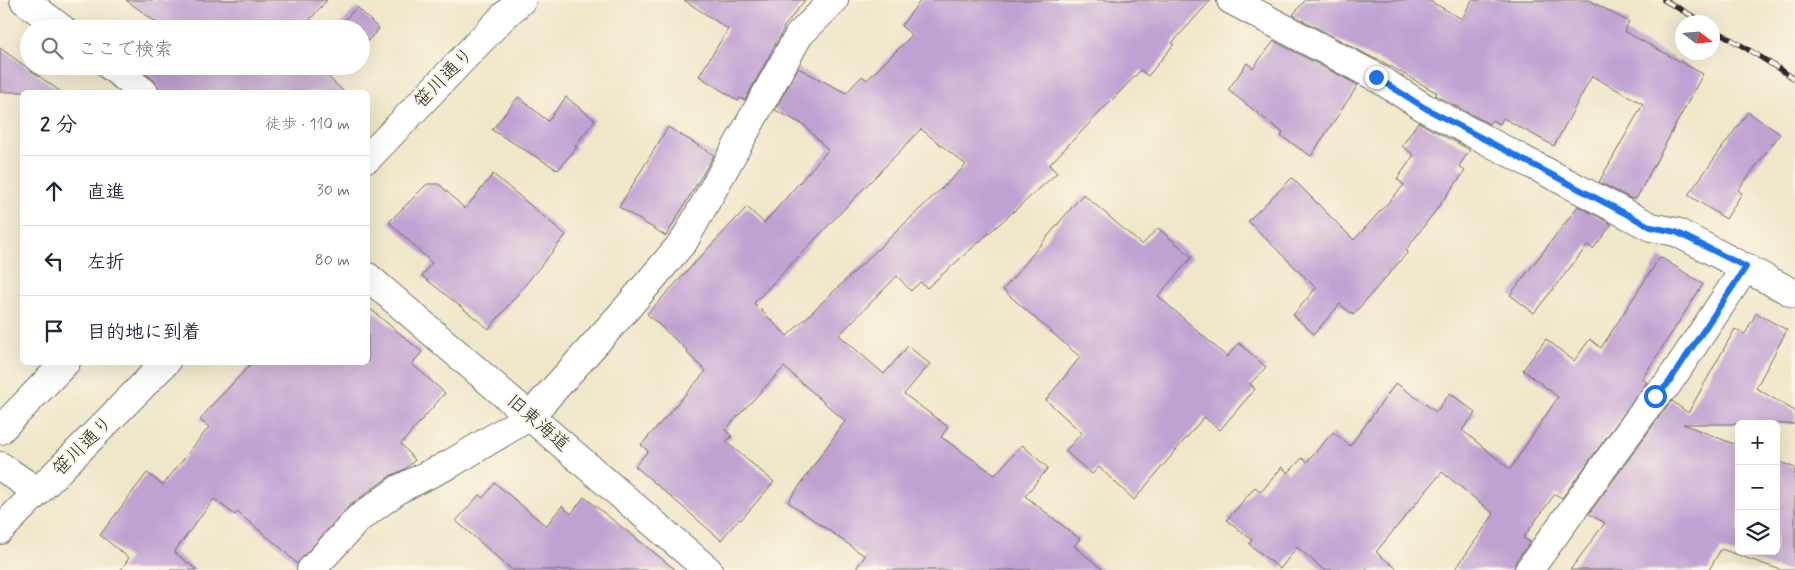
<!DOCTYPE html>
<html lang="ja">
<meta charset="utf-8">
<style>
:root{--surface:#fff;--page:#f2f2f3;--text:#1f2937;--muted:#747a83;--line:#e0e1e3}
body{margin:0;font-family:Mynerve,"Klee One",sans-serif;background:var(--page);color:var(--text)}
.controls{position:absolute;right:15px;bottom:15px;display:grid;overflow:hidden;border-radius:8px;box-shadow:0 5px 20px #0002}
.controls button{width:45px;height:45px;display:grid;place-items:center;padding:0;border:0;border-bottom:1px solid var(--line);background:var(--surface);color:var(--text);font:25px sans-serif}
.compass{position:absolute;left:1675px;top:15px;width:45px;height:45px;border-radius:50%;background:var(--surface);box-shadow:0 5px 20px #0002;rotate:106deg}
.stop{position:absolute;width:15px;height:15px;margin:-11px;border:4px solid #1a73e8;border-radius:50%;background:#fff}
.stop.end{background:#1a73e8;border-color:#fff;box-shadow:0 1px 5px #0008}
.list{margin:0;padding:0;list-style:none}
h2{display:flex;justify-content:space-between;align-items:center;height:65px;margin:0;padding:0 20px;font-size:21px}
h2 small{font-size:16px;font-weight:400;color:var(--muted)}
.list li{display:grid;grid-template-columns:32px 1fr auto;gap:15px;align-items:center;box-sizing:border-box;height:70px;padding:0 20px;border-top:1px solid var(--line)}
.list b{display:block;font-size:19px;white-space:nowrap}
.list em{font-size:16px;font-style:normal;color:var(--muted)}
.icon{flex:none;width:28px;height:28px;fill:none;stroke:currentColor;stroke-width:2;stroke-linecap:round;stroke-linejoin:round}
.map{position:relative;flex:none;width:1795px;height:570px;overflow:hidden}
.search{position:absolute;background:var(--surface);box-shadow:0 5px 20px #0002;left:20px;top:20px;width:350px;height:55px;display:flex;align-items:center;gap:12px;box-sizing:border-box;padding:0 18px;border-radius:28px;color:var(--muted);font-size:19px}
.panel{position:absolute;background:var(--surface);box-shadow:0 5px 20px #0002;left:20px;top:90px;width:350px;height:275px;border-radius:8px}
.map>svg:first-child{display:block}
</style>
<div class="map">
<svg width="1795" height="570" viewBox="0 0 1795 570">
<rect width="100%" height="100%" fill="#fcf5e5"/>
<filter id="ink" filterUnits="userSpaceOnUse"><feTurbulence type="fractalNoise" baseFrequency=".02" numOctaves="2"/><feDisplacementMap in="SourceGraphic" scale="10" xChannelSelector="R" yChannelSelector="G"/><feConvolveMatrix kernelMatrix="1 2 1 2 8 2 1 2 1" color-interpolation-filters="sRGB"/></filter>
<filter id="wash" filterUnits="userSpaceOnUse"><feTurbulence type="fractalNoise" baseFrequency=".0096" numOctaves="4" result="noise"/><feDisplacementMap in="SourceGraphic" scale="20" xChannelSelector="R" yChannelSelector="G"/><feGaussianBlur stdDeviation="1.12" result="paint"/><feColorMatrix in="noise" values="0 0 0 0 0 0 0 0 0 0 0 0 0 0 0 0 0 1.4 0 .05"/><feComposite in="paint" operator="in"/></filter>
<g filter="url(#wash)">
<rect width="100%" height="100%" fill="#efe7c9"/>
<g id="blocks">
<path fill="#bfa1d2" fill-rule="evenodd" d="M126 0H327L302 29H151L156 22Z
M684 0H805L783 28 784 29 745 100 740 98 738 101 699 76 728 29Z
M921 0H1211L1172 43 1174 44 1148 76 1141 70 1049 165 1057 173 927 288 920 282 911 291 897 276 839 335 884 374 908 346 930 364 904 394 948 427 941 437 995 475 1022 445 1048 468 1025 496 1080 539 1074 546 1103 570H855L865 556 788 502 845 421 784 367 725 430 732 436 726 442 774 482 741 520 739 519 721 540 635 466 648 451 641 445 706 371 687 353 688 351 647 314 747 207 764 223 828 150 804 125 775 110 798 68 846 93 862 76 867 80 912 35 901 26ZM921 129 966 165 787 336 754 303Z
M1305 0H1428L1462 19 1472 0H1589L1629 22 1624 31 1703 74 1636 199 1633 198 1632 199 1599 182 1643 104 1592 76 1554 146 1503 118 1500 124 1492 120 1489 124 1435 95 1437 93 1376 58 1375 59 1293 15Z
M357 7 379 29 361 48V29H336Z
M1274 41 1358 85 1311 156 1281 136 1283 133 1228 90 1247 63 1253 68Z
M0 48 61 92H0Z
M136 66H317L344 92H159L158 86 154 80Z
M518 97 548 121 566 97 595 120 575 146 577 147 558 170 492 130Z
M1748 112 1780 134 1738 190 1742 193 1726 219 1688 195Z
M1418 122 1470 150 1459 166 1465 171 1406 250 1408 252 1353 315 1340 304 1314 334 1293 315 1316 288 1248 221 1292 178 1354 240 1404 185 1397 179 1414 155 1402 146Z
M668 127 714 155 666 236 619 207Z
M493 174 566 235 489 329 422 276 432 263 389 222 427 184H439L465 209Z
M1083 194 1142 245 1158 228 1192 257 1158 296 1227 357 1239 343 1266 367 1250 384 1255 389 1220 430 1204 417 1134 500 1099 467 1092 474 1065 451 1082 433 1046 400 1080 357 1003 290Z
M1578 206 1612 224 1593 249 1588 245 1534 313 1510 295Z
M1660 257 1703 284 1642 379 1647 382 1562 498 1555 494 1523 538 1530 542 1516 561 1514 570H1455L1494 514 1442 472 1376 552 1398 570H1324L1297 547 1280 569 1249 544 1252 540 1227 520 1255 487 1261 492 1282 467 1288 473 1302 458 1307 462 1333 432 1350 446 1396 383 1436 412 1450 393 1476 413 1462 430 1510 469 1558 397 1523 370 1546 339 1574 361 1590 339 1601 348Z
M368 307 422 352 412 364 445 393 401 444 415 460 405 469 390 476 349 506 297 564 281 548 237 512 235 515 214 499 174 552 197 570H121L129 558 100 535 147 473 163 485 209 427 200 420 211 406 253 362H368Z
M1756 313 1787 330 1756 388 1795 411V424H1683L1739 446V551H1776V460L1795 468V570H1781L1721 549 1709 570H1570L1605 523 1589 514 1667 406 1672 401 1688 413 1735 329 1745 334Z
M495 483 546 526 562 506 571 514 584 497 676 570H512L456 521 479 495 483 498Z"/>
</g>
</g>
<g filter="url(#ink)">
<use href="#blocks" fill-opacity="0" stroke="#706d62" stroke-width="1"/>
<g fill="none" stroke-linecap="round" stroke-linejoin="round">
<defs>
<path id="minor" d="M24 0 62 29
M1231 0 1376 77 1425 108 1651 227 1676 232 1795 294
M110 66 144 92
M368 277 708 570
M0 430 66 362
M0 466 38 492
M311 570 358 519 399 489 450 464 530 416 627 308 684 241 799 35 834 0
M1529 570 1655 396 1667 385 1746 267"/>
<path id="tertiary" d="M368 158 503 17 522 0
M0 530 166 362"/>
</defs>
<use href="#minor" stroke="#706d62" stroke-width="30"/>
<use href="#tertiary" stroke="#706d62" stroke-width="30"/>
<use href="#minor" stroke="#fff" stroke-width="28"/>
<use href="#tertiary" stroke="#fff" stroke-width="28"/>
<defs>
<path id="rail" d="M1664 0 1703 22
M1712 28 1754 53 1795 79"/>
</defs>
<use href="#rail" stroke="#2b2b2b" stroke-width="5.5"/>
<use href="#rail" stroke="#fcf5e5" stroke-width="4" stroke-dasharray="11" stroke-linecap="butt"/>
</g>
</g>
<g fill="none" stroke-linecap="round" stroke-linejoin="round" filter="url(#ink)">
<path stroke="#1a73e8" stroke-width="6" d="M1376 77 1425 108 1651 227 1676 232 1746 267 1667 385 1655 396"/>
</g>
<g text-anchor="middle" dominant-baseline="central" stroke-width="4" stroke-linejoin="round" paint-order="stroke">
<g font-size="19" fill="#2b2b2b" stroke="#fcf5e5">
<text transform="translate(444 78) rotate(-46)">笹川通り</text>
<text transform="translate(538 423) rotate(41)">旧東海道</text>
<text transform="translate(83 446) rotate(-45)">笹川通り</text>
</g>
</g>
</svg>
<div class="controls">
<button>+</button>
<button>−</button>
<button><svg class="icon" aria-label="layers" viewBox="0 0 24 24"><path d="M12 4l9 5-9 5-9-5zM3 14l9 5 9-5"/></svg></button>
</div>
<svg class="compass" viewBox="-18 -18 36 36"><path d="M0-13l5 13h-10z" fill="#e53935"/><path d="M0 13l5-13h-10z" fill="#747a83"/></svg>
<div class="stop" style="left:1655px;top:396px"></div>
<div class="stop end" style="left:1376px;top:77px"></div>
<div class="search"><svg class="icon" aria-label="search" viewBox="0 0 24 24"><circle cx="10" cy="10" r="6"/><path d="M15 15l6 6"/></svg>ここで検索</div>
<section class="panel">
<h2>2 分<small>徒歩 · 110 m</small></h2>
<ul class="list">
<li><svg class="icon" aria-label="ahead" viewBox="0 0 24 24"><path d="M12 20V5M6 11l6-6 6 6"/></svg><div><b>直進</b></div><em>30 m</em></li>
<li><svg class="icon" aria-label="left" viewBox="0 0 24 24"><path d="M17 20v-9H6M10 6l-5 5 5 5"/></svg><div><b>左折</b></div><em>80 m</em></li>
<li><svg class="icon" aria-label="arrive" viewBox="0 0 24 24"><path d="M6 21V4h12l-3 4 3 4H6"/></svg><div><b>目的地に到着</b></div></li>
</ul>
</section>
</div>
